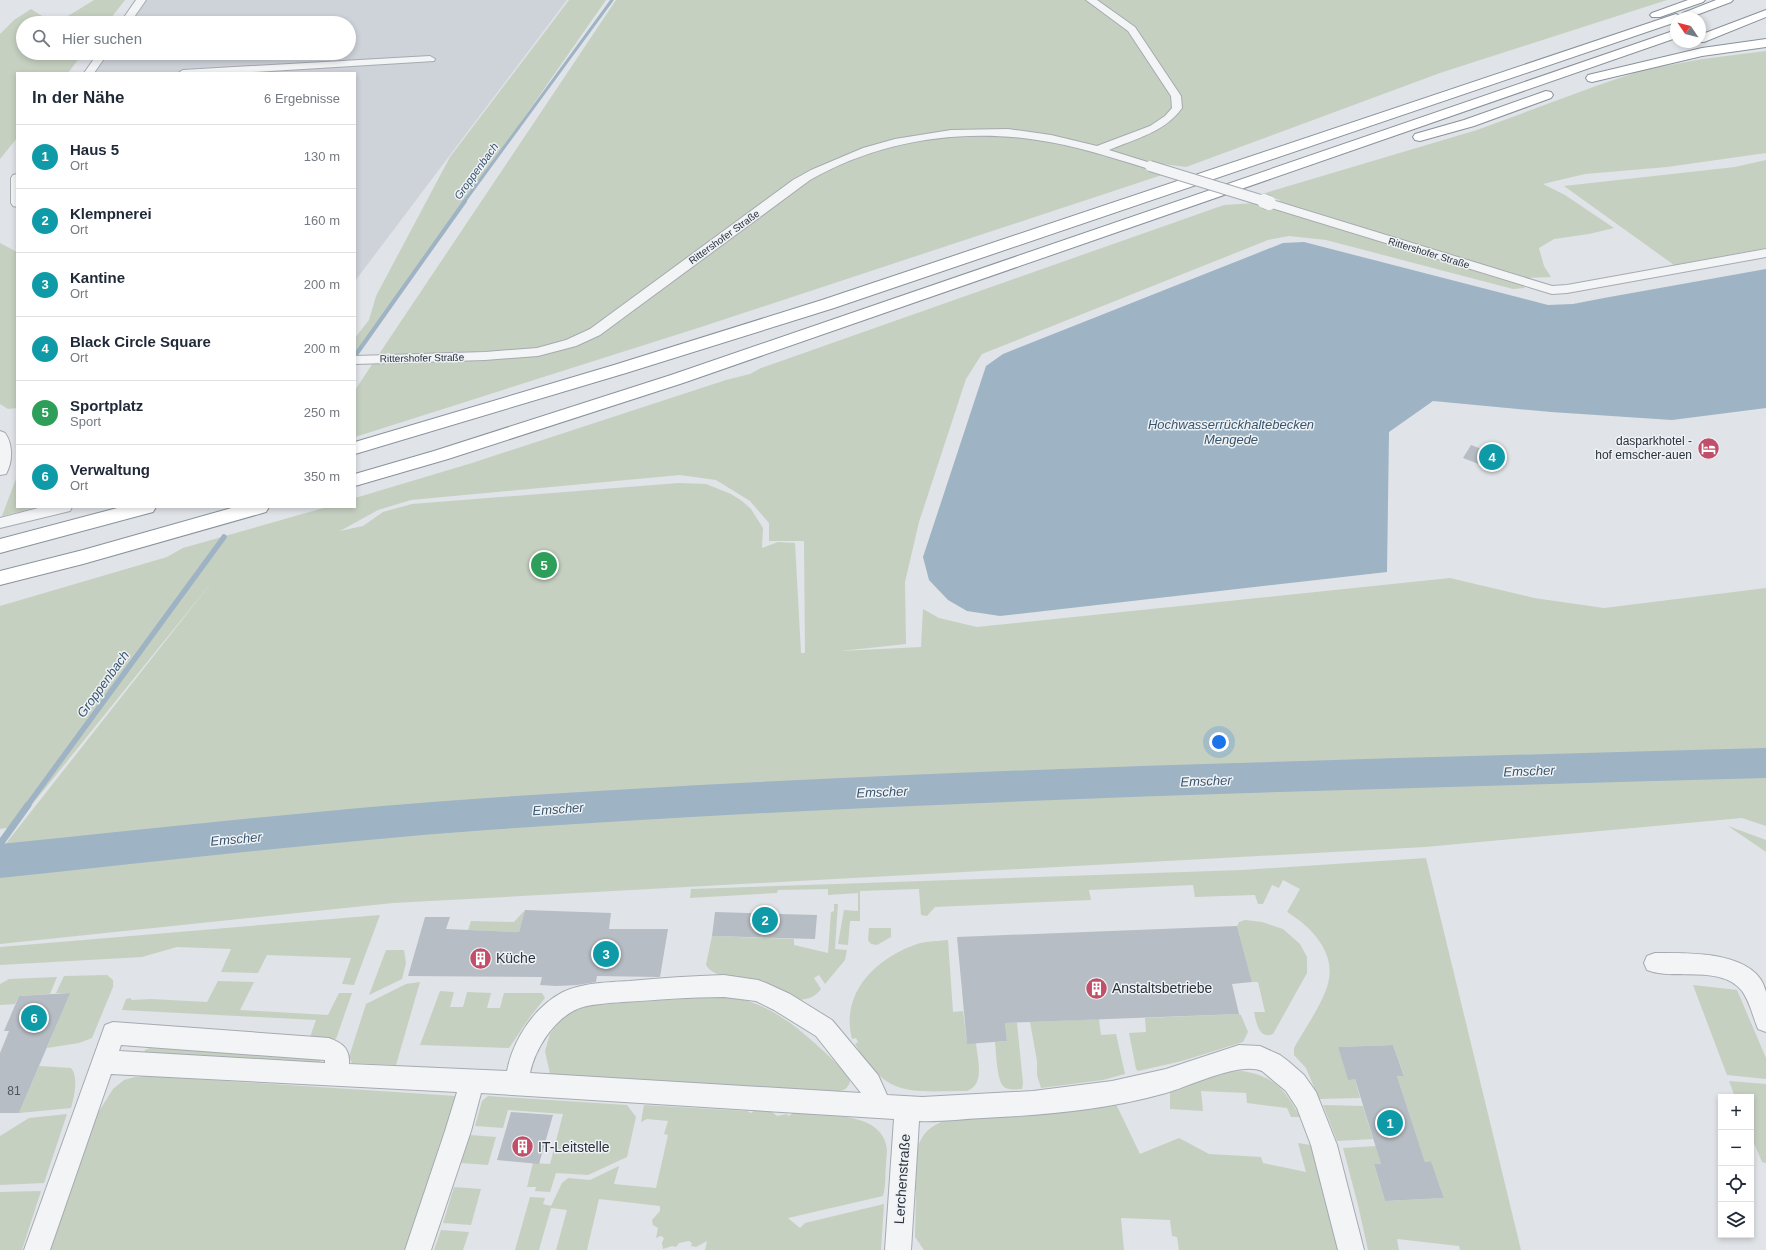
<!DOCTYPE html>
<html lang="de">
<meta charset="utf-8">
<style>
:root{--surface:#fff;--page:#f6f6f7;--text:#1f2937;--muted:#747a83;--line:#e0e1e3;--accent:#c14f6a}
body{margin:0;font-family:Arial,sans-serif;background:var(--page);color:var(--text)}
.controls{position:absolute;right:12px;bottom:12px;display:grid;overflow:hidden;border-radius:0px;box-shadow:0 2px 6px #0003}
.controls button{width:36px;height:36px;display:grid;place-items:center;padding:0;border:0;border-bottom:1px solid var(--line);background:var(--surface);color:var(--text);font:20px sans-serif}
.compass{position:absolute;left:1670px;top:12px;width:36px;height:36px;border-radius:50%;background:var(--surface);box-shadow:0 2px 6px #0003;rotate:305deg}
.you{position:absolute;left:1219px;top:742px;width:14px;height:14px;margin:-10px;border:3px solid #fff;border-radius:50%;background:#1a73e8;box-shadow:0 0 0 6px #1a73e833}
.badge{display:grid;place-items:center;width:26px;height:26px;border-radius:50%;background:var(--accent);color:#fff;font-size:13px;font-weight:700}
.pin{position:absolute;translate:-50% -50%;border:2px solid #fff;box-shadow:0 1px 4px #0006}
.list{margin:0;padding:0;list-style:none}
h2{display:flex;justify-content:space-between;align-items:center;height:52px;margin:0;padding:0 16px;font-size:17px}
h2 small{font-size:13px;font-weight:400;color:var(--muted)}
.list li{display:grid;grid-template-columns:26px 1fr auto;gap:12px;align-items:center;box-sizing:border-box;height:64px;padding:0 16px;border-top:1px solid var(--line)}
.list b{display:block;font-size:15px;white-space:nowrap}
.list p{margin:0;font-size:13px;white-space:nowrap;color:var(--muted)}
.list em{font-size:13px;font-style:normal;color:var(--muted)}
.icon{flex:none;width:22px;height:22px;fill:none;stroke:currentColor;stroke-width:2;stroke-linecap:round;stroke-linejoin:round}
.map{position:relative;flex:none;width:1766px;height:1250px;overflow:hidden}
.search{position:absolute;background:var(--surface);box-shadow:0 2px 6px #0003;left:16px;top:16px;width:340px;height:44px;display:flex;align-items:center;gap:10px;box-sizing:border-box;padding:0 14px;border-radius:22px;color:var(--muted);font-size:15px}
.panel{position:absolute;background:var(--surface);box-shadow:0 2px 6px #0003;left:16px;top:72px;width:340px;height:436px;border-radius:0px}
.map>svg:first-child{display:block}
</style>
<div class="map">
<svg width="1766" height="1250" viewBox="0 0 1766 1250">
<rect width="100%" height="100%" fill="#e0e3e7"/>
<path fill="#ced2d9" d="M141 0H567L355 281V73H89L103 53H349V23H125Z"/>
<path fill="#c6d0c1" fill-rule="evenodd" d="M94 0H125L107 23H23V53H83L68 73H17V138L0 159V34L14 20 31 9 45 18 68 16Z
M569 0H606L355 360V338L369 320 376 296 450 157Z
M616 0H1667L1440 73 1186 167 1163 164 1156 171 1165 174 701 327 355 437V390Z
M1766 51V153L1667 167 1585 174 1543 184 1565 195 1614 228 1589 234 1554 239 1539 248 1544 266 1551 277 1523 278 1521 282 1525 288 1513 289 1326 240 1289 236 1268 240 982 354 966 379 919 522 905 582 906 644 841 651 921 647 923 609 939 618 977 627 1450 578 1534 598 1604 608 1766 588V826L1742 818 1425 847 393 903 0 944V851L215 578 14 827 0 829V606L167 557 183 548 327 507H355V498L472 463 726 380 750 374 761 368 1224 205 1255 203 1269 208 1280 200 1262 194 1477 130 1596 86 1643 70 1702 59ZM680 475 716 480 750 501 769 523V541H804L805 653H801L795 543 778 542 762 548 763 528 751 509 742 501 731 494 706 484 679 483 412 504 383 512 363 526 340 531 378 510 411 500Z
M1766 160V248L1674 265 1564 186 1735 167Z
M0 243 17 252V408L8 409 0 404Z
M17 476V507H37L2 516Z
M1728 826 1766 840V852Z
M1426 858 1521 1250H1460L1459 1246 1397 1239 1399 1250H1368L1358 1205 1343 1148 1376 1146 1381 1164 1374 1165 1385 1201 1444 1198 1431 1161 1425 1162 1397 1076 1404 1075 1393 1045 1338 1047 1348 1079H1355L1360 1098 1319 1099 1306 1068 1294 1055V1048C1304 1030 1326 999 1329 979 1334 950 1310 926 1287 912L1300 889 1283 880 1279 888 1272 885 1263 904H1258L1255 895 1195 897 1193 885 1089 890 1091 900 935 907 927 916 921 915 919 889 860 891V921H850L848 945 838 944 844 910 858 911V893L828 895V889L778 890 777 893 690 898 691 889 1242 870Z
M834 904H838L835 949 847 950 845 960 825 984 819 975 814 978 821 989C815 997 809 999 799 1000 788 994 777 987 765 983 749 976 715 981 706 965L712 936 794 939V945L828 953 831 912 834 911Z
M525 910 519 932 468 930 471 921 514 922Z
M380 915 354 985 342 984 351 958 267 955 258 973 221 972 231 949 177 947 142 957 0 965V947Z
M1245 920 1262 922 1283 929 1300 944 1307 957V973L1273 1034C1259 1040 1256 1022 1254 1012H1265L1258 982H1252L1237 926 1239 922Z
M869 928H891V937L877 945 871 944 868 940Z
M948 940 953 1012 963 1011 967 1043H976C977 1058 986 1084 967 1091 911 1091 887 1099 855 1044L858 1042 856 1038 852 1039C840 993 876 958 917 944 927 941 938 941 948 940Z
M386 950H404L406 963 402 979 369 995Z
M107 975 113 980V987L92 1038 79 1043 47 1048 69 993H56L64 976Z
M57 977 50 994 19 996 15 1004 0 1005V984L9 979Z
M218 981 254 982 240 1010 328 1015 339 993H352L336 1039 310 1037 316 1020 122 1010 126 999 130 998 132 1000 151 999 207 1002Z
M420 982 396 1065 352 1063 349 1057 366 1004 406 984Z
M1693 985 1737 990 1766 1058V1079L1727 1075Z
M440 991 454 992 450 1007H463L467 992 491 993 487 1008H500L504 993H542L545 998 530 1017 509 1048 420 1045Z
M725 997C776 1000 814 1043 849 1075L850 1082C847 1089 844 1091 837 1091L550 1074 545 1051 550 1034 564 1015 588 1004Z
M1239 1014 1241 1015 1248 1032 1243 1042 1182 1061 1138 1071 1136 1069 1129 1033 1146 1032 1145 1018Z
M1099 1019 1101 1035 1116 1034 1125 1074 1103 1080 1041 1088 1037 1075V1061L1030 1022Z
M1005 1023H1017L1023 1083 1022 1089C1016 1089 1008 1091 1003 1086 997 1080 996 1051 995 1042L1007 1041Z
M150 1048 319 1057 322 1059 318 1063 144 1053 145 1050Z
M39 1066 71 1068C79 1077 74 1098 71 1108L19 1113Z
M1242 1071C1275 1076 1285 1090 1300 1117H1291L1287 1108 1247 1103 1246 1093 1201 1091 1203 1111 1170 1109V1091L1226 1072Z
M151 1076 456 1096 407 1250H47L96 1116 113 1089 124 1080 135 1077Z
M1729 1081 1766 1084V1163L1762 1162 1751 1136V1097H1735Z
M488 1096 627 1105 636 1117 627 1157 588 1175 556 1173 550 1192 535 1191 536 1187H527L533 1163 550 1164 563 1114 508 1110 503 1128 475 1126 482 1101Z
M1115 1102 1140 1154 1179 1138 1209 1154 1261 1157 1263 1163 1306 1172 1298 1143 1311 1145 1339 1250H1179L1177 1237 1172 1236 1170 1220 1121 1218 1124 1250H924L915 1237 916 1191 912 1190C915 1161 912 1130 947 1120Z
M644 1105 747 1111 751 1113 756 1109H760L763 1112 771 1111 777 1116 787 1114 788 1116 792 1114 793 1111H810V1114L814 1115C838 1116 884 1115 887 1150 887 1155 886 1160 886 1165 885 1175 886 1186 883 1196L788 1218 800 1228 805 1223 884 1204 881 1250H705L707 1241 696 1247 691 1246 692 1243 689 1241 679 1243 676 1247 672 1246 663 1249 662 1243 664 1238 661 1236 656 1238 658 1228 653 1225 652 1220 660 1211V1206L599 1199 587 1250H556L567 1210 551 1208 539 1250H515L530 1197 545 1198 543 1204 551 1206 562 1183 568 1178 590 1180 619 1166 614 1184 656 1188 668 1135 664 1134 668 1121 647 1119 641 1122Z
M1323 1105 1363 1106 1373 1139 1337 1141Z
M67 1114 44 1183 0 1185V1136L29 1118Z
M470 1135 496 1137 488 1165 461 1163Z
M454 1187 481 1189 471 1225 443 1223Z
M41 1191 22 1250H0V1192Z
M441 1230 469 1232 463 1250H434Z"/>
<path fill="#9eb3c4" d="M1304 242 1548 305 1573 304 1604 298 1766 269V408L1672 420 1551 412 1433 401 1389 432 1387 572 1000 616 967 611 948 600 929 580 923 557 986 366 1003 354 1283 243Z"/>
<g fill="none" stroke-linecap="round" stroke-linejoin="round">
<path stroke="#9eb3c4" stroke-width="3" d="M464 202 612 0"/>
<path stroke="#9eb3c4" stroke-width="4" d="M357 353 465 201"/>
<path stroke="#9eb3c4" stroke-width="5.5" d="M27 806 224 537"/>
<path stroke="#9eb3c4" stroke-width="7" d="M0 844 28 805"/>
<path fill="#9eb3c4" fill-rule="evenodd" d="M1766 748V778C1339 790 913 800 487 830 324 842 162 861 0 878V844C162 828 324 809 487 798 913 769 1339 760 1766 748Z"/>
</g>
<path fill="#b7bdc4" d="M1471 445 1497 455 1489 468 1463 458Z
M525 910 611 913 609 929H668L660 977 597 976 596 982 577 985 556 986 540 985 542 977 408 976 425 917H450L446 929 519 932Z
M715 912 817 915 815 939 712 936Z
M1237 926 1252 982 1232 984 1239 1014 1005 1023 1007 1041 967 1044 957 937Z
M70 993 19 1113H0V1053L9 1031H4L19 996Z
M1393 1045 1404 1076H1397L1425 1162 1431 1161 1444 1198 1385 1201 1374 1164H1381L1355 1079 1348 1080 1338 1047Z
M511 1112 553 1115 539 1164 497 1160Z"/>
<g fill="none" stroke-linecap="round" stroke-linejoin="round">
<defs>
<path id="minor" d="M136 0H146L130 23H120Z
M1086 0H1097L1135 27 1181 96 1182 108C1165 132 1135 139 1109 150L1154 164 1156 166 1154 168H1146C1110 157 1074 145 1037 140 960 128 878 141 810 180L600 335 576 346 538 356 485 360 355 364V356L485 352 537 348 566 340 590 329 793 180 811 170 863 148 895 139 951 130 1008 129 1051 135 1097 146 1150 126 1165 116 1172 108 1171 96 1128 31Z
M98 53H108L94 73H84Z
M430 56 435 59 434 61 237 73H178L183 70Z
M17 174V207L13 206 11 203V178L13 175Z
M1269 199 1552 286 1567 285 1766 249V257L1567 293 1552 294 1265 206 1263 203 1265 200Z
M0 431 5 433C13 444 13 462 6 474L0 475Z
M42 507H72L70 511 0 528V518Z
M1655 953C1687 953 1757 950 1766 992 1766 1004 1766 1020 1766 1032L1758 1029C1753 1017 1750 1002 1742 991 1721 964 1675 981 1647 970L1644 963 1647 956Z
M724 975 758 980 766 983 790 994 832 1020 878 1075 887 1095 922 1097 1033 1091 1112 1081 1166 1069 1239 1045 1260 1046 1280 1055 1288 1061 1304 1075 1316 1092 1337 1145 1364 1250H1338L1311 1145 1297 1108 1286 1091 1262 1071C1240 1061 1190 1086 1166 1093 1107 1110 1044 1115 983 1118 962 1119 940 1122 919 1121L911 1250H885L894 1119 481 1093 471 1131 431 1250H405L445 1131 457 1092 111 1074 50 1250H24L105 1025 113 1022 329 1038C342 1043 350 1048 349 1064L507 1071C513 1040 534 1007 563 992 581 983 610 982 629 981 661 978 692 976 724 975ZM724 997 756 1001 774 1010 816 1036 861 1093 530 1073C535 1049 553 1021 575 1010 587 1004 610 1003 623 1002 657 1000 690 997 724 997ZM121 1045 325 1060V1063L119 1051Z"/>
<path id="motorway" d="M1688 0H1705L1703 2 1660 17H1652L1650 15 1652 13Z
M1716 0H1733L1731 2 1691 17H1683L1681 15 1683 13Z
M1766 10V17L1704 42H1698H1700V35Z
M1676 14 1680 16 1682 18H1676V22L834 308 626 373 355 454V442L614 365 822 300Z
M1676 30V38L683 383 448 459 355 486V474L434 451 671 375Z
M1766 39V47L1702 56 1592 82 1588 81 1586 78 1588 75 1702 48Z
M1546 91 1551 92 1553 95 1551 98 1474 126 1420 141 1415 140 1413 137 1415 134 1464 120Z
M121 507H156L153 512 0 553V539Z
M235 507H269L266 512 83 564 0 585V571L83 550Z"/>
</defs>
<use href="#minor" stroke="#a6aab1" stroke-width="2"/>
<use href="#motorway" stroke="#88929c" stroke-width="2"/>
<use href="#minor" fill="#f2f4f6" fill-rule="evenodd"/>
<use href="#motorway" fill="#fff" fill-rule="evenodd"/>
<defs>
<path id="minor-bridge-far1" d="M1150 166 1267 202"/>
<path id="minor-bridge" d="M1264 201 1269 203"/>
</defs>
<use href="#minor-bridge-far1" stroke="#a6aab1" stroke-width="12" stroke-linecap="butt"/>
<use href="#minor-bridge" stroke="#a6aab1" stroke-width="15" stroke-linecap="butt"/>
<use href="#minor-bridge-far1" stroke="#f2f4f6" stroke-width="10"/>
<use href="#minor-bridge" stroke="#f2f4f6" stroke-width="14"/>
</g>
<defs>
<symbol id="hotel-disc" viewBox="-11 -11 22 22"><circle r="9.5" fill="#c14f6a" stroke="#eff2f5"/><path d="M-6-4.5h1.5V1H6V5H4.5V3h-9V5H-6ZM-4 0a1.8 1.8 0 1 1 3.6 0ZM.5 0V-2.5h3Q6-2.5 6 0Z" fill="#fff"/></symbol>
<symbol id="building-disc" viewBox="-11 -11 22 22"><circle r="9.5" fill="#c14f6a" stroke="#eff2f5"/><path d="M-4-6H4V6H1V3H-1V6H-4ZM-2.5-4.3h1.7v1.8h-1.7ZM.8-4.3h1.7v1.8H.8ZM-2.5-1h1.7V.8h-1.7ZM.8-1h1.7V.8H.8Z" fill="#fff"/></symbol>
</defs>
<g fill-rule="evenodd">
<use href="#hotel-disc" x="1696" y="436" width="25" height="25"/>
<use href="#building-disc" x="468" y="946" width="25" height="25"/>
<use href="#building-disc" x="1084" y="976" width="25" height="25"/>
<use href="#building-disc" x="510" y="1134" width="25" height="25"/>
</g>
<g text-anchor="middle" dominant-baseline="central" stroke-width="3" stroke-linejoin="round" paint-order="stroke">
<g font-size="10" fill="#2a323d" stroke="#eff2f5">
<text transform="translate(724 237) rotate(-36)">Rittershofer Straße</text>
<text transform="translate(1429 253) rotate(17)">Rittershofer Straße</text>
<text transform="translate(422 358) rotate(-1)">Rittershofer Straße</text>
</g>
<g font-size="11" font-style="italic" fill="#38546d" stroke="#eff2f5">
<text transform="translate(476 171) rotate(-54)">Groppenbach</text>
</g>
<g font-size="12" fill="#2a323d" stroke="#eff2f5" text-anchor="end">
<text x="1692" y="441">dasparkhotel -<tspan x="1692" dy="14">hof emscher-auen</tspan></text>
</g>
<g font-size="12" fill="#4d555f">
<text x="14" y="1091">81</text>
</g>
<g font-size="13" font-style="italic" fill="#38546d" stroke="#eff2f5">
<text x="1231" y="424">Hochwasserrückhaltebecken<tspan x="1231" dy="15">Mengede</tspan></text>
<text transform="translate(103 684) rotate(-54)">Groppenbach</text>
<text transform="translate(1529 771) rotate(-2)">Emscher</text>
<text transform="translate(1206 781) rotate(-2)">Emscher</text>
<text transform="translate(882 792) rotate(-2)">Emscher</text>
<text transform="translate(558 809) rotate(-4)">Emscher</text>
<text transform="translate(236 839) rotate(-5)">Emscher</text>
</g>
<g font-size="14" fill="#2a323d" stroke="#eff2f5" text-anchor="start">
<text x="496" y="958">Küche</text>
<text x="1112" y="988">Anstaltsbetriebe</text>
<text x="538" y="1147">IT-Leitstelle</text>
</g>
<g font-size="14" fill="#2a323d" stroke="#eff2f5">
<text transform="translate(902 1179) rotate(-86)">Lerchenstraße</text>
</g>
</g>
</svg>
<div class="controls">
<button>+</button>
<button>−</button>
<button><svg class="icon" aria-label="locate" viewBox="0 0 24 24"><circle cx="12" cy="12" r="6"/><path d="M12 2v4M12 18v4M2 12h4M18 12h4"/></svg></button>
<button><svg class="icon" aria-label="layers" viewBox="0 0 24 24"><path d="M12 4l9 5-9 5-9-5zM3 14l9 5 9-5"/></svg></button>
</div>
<svg class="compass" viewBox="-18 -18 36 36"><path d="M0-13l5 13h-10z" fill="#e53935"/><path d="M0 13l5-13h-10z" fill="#747a83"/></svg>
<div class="you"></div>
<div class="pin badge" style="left:1390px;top:1123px;background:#0f9aa8">1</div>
<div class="pin badge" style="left:765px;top:920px;background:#0f9aa8">2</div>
<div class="pin badge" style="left:606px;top:954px;background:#0f9aa8">3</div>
<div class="pin badge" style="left:1492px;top:457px;background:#0f9aa8">4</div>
<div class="pin badge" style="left:544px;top:565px;background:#2e9e5b">5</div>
<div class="pin badge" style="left:34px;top:1018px;background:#0f9aa8">6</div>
<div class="search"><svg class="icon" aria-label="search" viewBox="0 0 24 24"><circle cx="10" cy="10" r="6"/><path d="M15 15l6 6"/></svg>Hier suchen</div>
<section class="panel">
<h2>In der Nähe<small>6 Ergebnisse</small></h2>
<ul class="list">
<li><span class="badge" style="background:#0f9aa8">1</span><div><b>Haus 5</b><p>Ort</p></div><em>130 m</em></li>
<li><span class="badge" style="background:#0f9aa8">2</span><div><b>Klempnerei</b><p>Ort</p></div><em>160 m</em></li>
<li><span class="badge" style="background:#0f9aa8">3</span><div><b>Kantine</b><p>Ort</p></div><em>200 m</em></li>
<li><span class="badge" style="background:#0f9aa8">4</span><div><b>Black Circle Square</b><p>Ort</p></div><em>200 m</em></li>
<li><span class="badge" style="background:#2e9e5b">5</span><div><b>Sportplatz</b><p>Sport</p></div><em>250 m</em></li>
<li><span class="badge" style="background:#0f9aa8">6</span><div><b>Verwaltung</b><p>Ort</p></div><em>350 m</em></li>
</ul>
</section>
</div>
